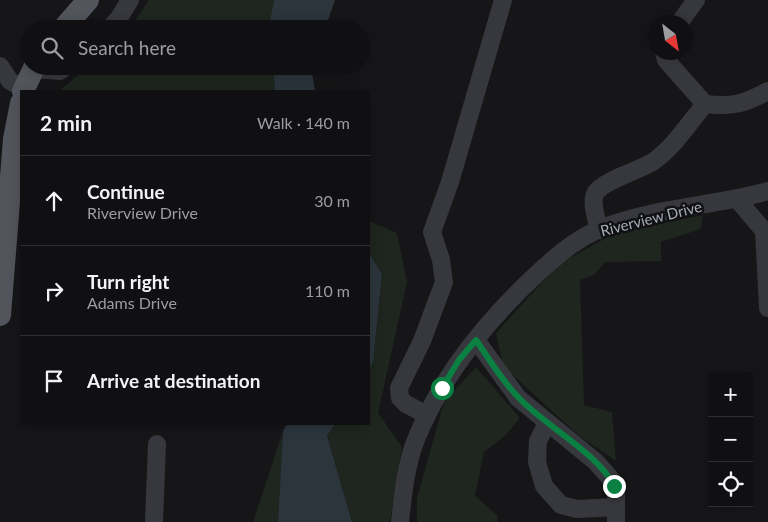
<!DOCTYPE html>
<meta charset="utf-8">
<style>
:root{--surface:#101012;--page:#19191b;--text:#f1f3f6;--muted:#9c9d9f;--line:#303032}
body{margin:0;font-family:Lato,sans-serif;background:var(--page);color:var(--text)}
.controls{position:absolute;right:15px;bottom:15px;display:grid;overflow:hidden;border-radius:0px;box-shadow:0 2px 12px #0003}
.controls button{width:45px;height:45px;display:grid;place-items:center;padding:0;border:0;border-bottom:1px solid var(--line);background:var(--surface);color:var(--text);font:25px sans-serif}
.compass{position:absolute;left:648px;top:15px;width:45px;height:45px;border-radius:50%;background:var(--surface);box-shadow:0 2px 12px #0003;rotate:149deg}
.stop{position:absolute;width:15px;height:15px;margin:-11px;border:4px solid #0b8043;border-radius:50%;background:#fff}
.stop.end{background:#0b8043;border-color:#fff;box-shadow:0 1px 5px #0008}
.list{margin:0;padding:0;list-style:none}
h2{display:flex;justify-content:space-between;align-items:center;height:65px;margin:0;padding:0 20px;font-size:21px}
h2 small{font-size:16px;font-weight:400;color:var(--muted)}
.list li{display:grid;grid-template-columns:32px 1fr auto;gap:15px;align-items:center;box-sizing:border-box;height:90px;padding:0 20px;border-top:1px solid var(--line)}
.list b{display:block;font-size:19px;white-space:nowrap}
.list p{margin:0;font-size:16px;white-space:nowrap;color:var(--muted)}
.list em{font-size:16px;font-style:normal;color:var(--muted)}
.icon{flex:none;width:28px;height:28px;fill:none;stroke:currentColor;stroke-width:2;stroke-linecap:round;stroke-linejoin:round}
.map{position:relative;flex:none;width:768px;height:522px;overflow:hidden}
.search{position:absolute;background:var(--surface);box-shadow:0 2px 12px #0003;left:20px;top:20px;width:350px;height:55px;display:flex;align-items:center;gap:12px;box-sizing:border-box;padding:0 18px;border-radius:28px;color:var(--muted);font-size:19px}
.panel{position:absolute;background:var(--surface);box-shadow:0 2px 12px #0003;left:20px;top:90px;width:350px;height:335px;border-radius:0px}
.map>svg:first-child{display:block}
</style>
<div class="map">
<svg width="768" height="522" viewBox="0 0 768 522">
<rect width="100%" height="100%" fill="#161618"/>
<path fill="#1e261f" d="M149 0H274L270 21V29H129Z
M89 66H273L275 91H59Z
M703 215 701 229 661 242V261L605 262 595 274 580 280 584 405 612 412 616 461 578 435 503 366 496 333 559 264 615 233Z
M369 221 397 233 407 282 378 413 402 447 390 522H352L327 436 335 424H369V369L373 361 382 274 369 253Z
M476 367 520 418 505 436 484 452 475 496 498 516 497 522H417V498L444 402Z
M283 431 278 522H253Z"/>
<path fill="#2c353c" d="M274 0H335L325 29H270V21Z
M273 66H311L315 91H275Z
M369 253 382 274 373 362 369 369Z
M287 424H335L327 436 352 522H278L283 431Z"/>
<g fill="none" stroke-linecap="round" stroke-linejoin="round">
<path stroke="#37383d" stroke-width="18" d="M680 22 696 0
M109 29 119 18 130 0
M664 52 666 60 705 104C733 107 744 104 768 91
M0 66 10 81 24 89
M33 69 60 71 66 66
M736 198 764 231 768 308
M599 230C597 220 590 201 596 192 606 179 639 171 654 161 674 147 689 123 705 104
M476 340 518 398 596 462 610 478 616 493V522
M427 415 406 404 400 398 399 388 422 341 444 282 441 260 432 232 450 182 503 0
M547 423 538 441 537 462 544 486 561 505 577 509 616 507
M154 522 157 444
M400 522C403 494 406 463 417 437 443 373 490 317 540 271 560 253 580 236 605 227 657 207 715 206 768 191"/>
<path stroke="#53555c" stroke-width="22" d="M63 29 88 0
M23 91 35 66
M0 315 14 139 21 103"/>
</g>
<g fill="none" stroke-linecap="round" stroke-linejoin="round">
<path stroke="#0b8043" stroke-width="6" d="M442 388 459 360 476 340C489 359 502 381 519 398 544 425 599 454 614 486"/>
</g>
<g text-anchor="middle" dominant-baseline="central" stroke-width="5" stroke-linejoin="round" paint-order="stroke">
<g font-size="15" fill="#a8adb8" stroke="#111113">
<text transform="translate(651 218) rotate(-14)">Riverview Drive</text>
</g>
</g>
</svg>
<div class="controls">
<button>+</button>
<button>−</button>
<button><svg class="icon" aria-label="locate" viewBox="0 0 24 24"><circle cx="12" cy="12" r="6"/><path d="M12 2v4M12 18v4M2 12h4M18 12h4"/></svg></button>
</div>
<svg class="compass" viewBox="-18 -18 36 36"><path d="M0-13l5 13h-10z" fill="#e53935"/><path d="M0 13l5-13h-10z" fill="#9c9d9f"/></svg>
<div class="stop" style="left:442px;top:388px"></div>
<div class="stop end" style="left:614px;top:486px"></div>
<div class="search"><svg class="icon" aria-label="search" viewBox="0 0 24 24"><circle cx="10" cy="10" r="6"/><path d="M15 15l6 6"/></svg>Search here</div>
<section class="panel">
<h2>2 min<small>Walk · 140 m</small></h2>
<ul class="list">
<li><svg class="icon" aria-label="ahead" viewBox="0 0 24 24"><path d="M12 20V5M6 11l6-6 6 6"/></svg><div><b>Continue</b><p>Riverview Drive</p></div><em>30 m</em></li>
<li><svg class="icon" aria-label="right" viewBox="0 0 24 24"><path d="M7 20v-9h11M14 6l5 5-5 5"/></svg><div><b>Turn right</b><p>Adams Drive</p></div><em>110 m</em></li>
<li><svg class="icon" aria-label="arrive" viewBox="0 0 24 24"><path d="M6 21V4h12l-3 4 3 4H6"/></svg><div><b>Arrive at destination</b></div></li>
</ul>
</section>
</div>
